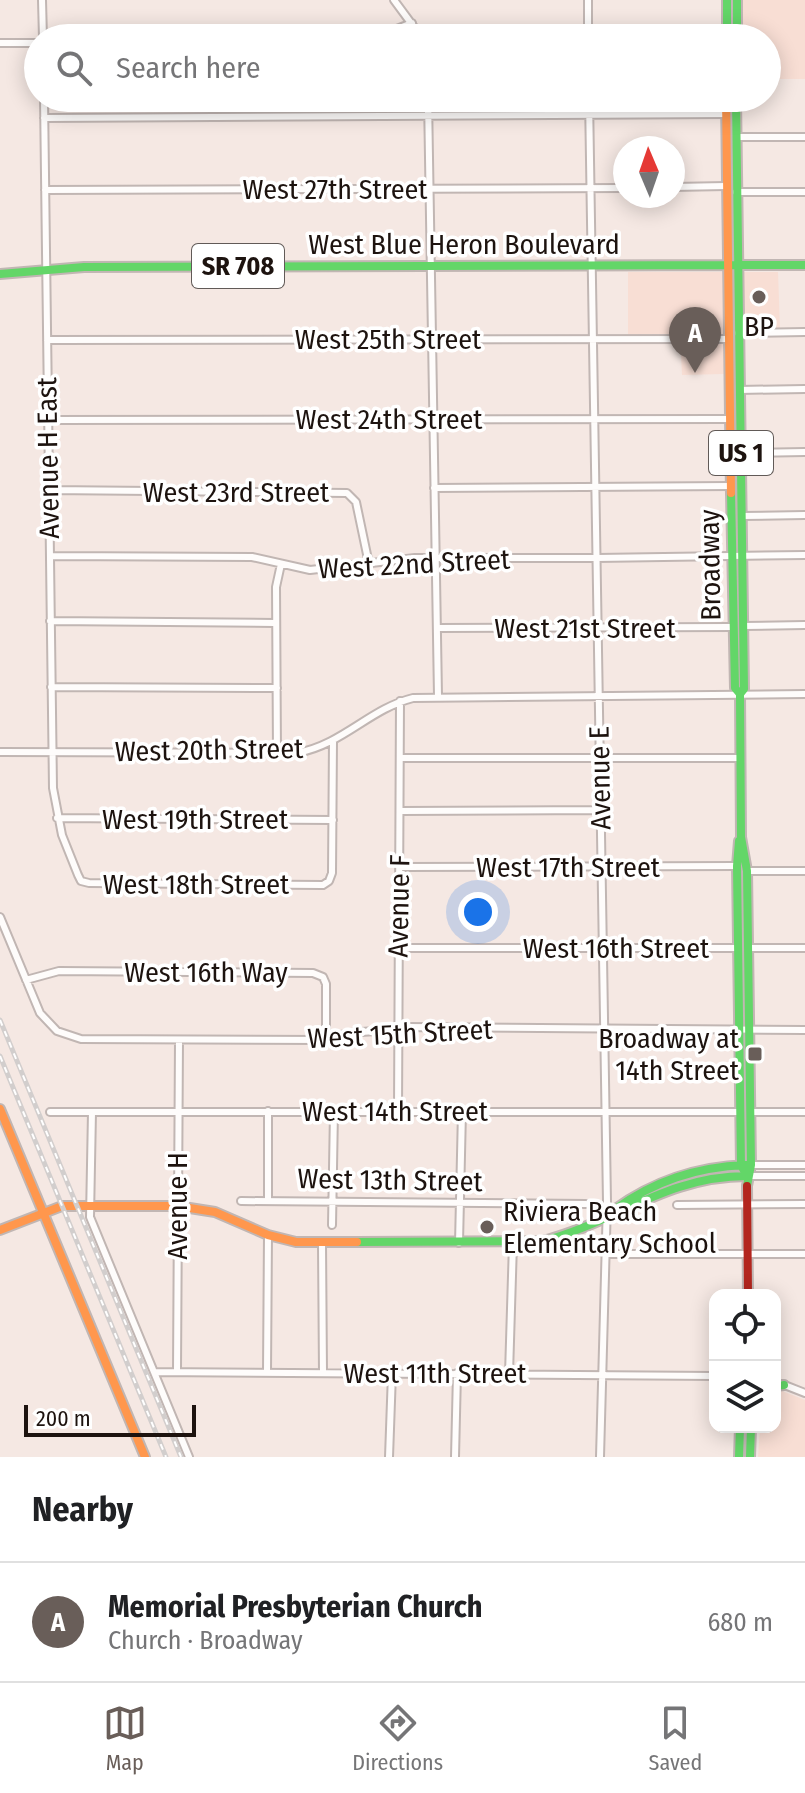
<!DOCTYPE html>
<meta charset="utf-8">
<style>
:root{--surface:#fff;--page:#f6f6f6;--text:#202124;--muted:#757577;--line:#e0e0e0;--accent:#695e59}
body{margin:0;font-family:"Fira Sans Condensed",sans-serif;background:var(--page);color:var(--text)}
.controls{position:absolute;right:24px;bottom:24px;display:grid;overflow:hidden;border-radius:16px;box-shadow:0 4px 20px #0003}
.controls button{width:72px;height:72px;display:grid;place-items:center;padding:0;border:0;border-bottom:2px solid var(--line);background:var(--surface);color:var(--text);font:40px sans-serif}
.compass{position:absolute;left:613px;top:136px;width:72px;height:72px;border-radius:50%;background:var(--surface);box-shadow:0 4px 20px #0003;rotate:358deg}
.scale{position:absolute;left:24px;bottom:20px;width:172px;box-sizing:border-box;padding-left:8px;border:4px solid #1d130f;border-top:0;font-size:22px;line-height:28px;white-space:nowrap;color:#1d130f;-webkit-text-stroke:6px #fff;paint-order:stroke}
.you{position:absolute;left:478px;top:912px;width:28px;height:28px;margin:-20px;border:6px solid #fff;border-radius:50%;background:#1a73e8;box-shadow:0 0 0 12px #1a73e833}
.badge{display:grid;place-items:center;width:52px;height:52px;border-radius:50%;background:var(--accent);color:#fff;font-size:26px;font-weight:700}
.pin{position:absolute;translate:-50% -66px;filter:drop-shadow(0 2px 4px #0008)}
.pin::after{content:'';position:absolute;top:42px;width:28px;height:24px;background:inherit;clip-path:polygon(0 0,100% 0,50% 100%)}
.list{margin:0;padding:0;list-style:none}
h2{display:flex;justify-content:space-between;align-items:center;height:104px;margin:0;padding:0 32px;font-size:34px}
h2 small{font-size:26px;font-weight:400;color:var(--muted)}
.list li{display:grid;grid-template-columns:52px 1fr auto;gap:24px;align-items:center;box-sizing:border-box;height:120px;padding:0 32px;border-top:2px solid var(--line)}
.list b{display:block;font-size:30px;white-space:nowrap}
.list p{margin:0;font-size:26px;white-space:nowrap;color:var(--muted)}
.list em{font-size:26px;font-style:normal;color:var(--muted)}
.icon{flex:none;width:44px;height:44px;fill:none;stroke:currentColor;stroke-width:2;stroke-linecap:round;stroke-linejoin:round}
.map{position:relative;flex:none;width:805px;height:1457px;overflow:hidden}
.search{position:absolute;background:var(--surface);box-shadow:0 4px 20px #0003;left:24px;right:24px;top:24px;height:88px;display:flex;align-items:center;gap:20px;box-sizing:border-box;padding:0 28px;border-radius:44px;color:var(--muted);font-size:30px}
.sheet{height:224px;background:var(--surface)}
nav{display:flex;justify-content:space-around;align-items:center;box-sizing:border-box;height:112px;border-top:2px solid var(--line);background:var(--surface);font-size:22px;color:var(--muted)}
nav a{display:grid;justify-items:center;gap:4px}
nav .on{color:var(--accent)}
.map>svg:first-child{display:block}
</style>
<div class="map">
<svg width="805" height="1457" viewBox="0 0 805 1457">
<rect width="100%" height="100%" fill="#f5e8e3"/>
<path fill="#f8ded4" d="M743 0H805V79H767V38H742Z
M628 272H778L780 329 724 330V374L682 375 680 334 628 335Z
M782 1391 805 1400V1457H758L760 1427H775V1393Z"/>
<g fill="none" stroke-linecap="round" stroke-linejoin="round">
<defs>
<path id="street" d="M42 0 43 38
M394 0 422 38
M588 0V38
M374 38 412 23
M0 43H38
M44 98 53 788 62 835 78 875 81 881 89 883 323 885 329 881 332 873 333 741
M428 98 438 696
M589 98 607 1202 600 1457
M44 118 726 114
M736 137H805
M673 187 726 186
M45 190 625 188
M736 192H805
M738 333 805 332
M47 340 728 339
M739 390 805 389
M48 420 730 419
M741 453 805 452
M434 488 731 486
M49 490 347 493 356 502 369 564
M742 516 805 515
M50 556 252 557 310 570 415 558H597L805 555
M50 621 275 623
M744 626 805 625
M437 628 733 627
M51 687 277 688
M0 752 297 753C344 744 369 709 413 698L805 694
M277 754 276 587 281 564
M401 758H741
M400 811 601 810
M57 818 333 820
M400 867 737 866
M747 871H805
M0 917 40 1013 57 1031 81 1039 326 1040C352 1028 379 1034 406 1027L805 1030
M399 948H738
M748 948H805
M26 980 59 971 313 973 323 977 326 984V1040
M398 1111 400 701
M50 1112H740
M92 1112 90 1217 189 1457
M750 1112H805
M751 1165H805
M747 1176H805
M241 1201 586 1204
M268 1201V1111
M677 1205 805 1204
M332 1225 334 1111
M459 1243 462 1111
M322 1244 323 1373
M606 1254H805
M177 1371 179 1040
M154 1372 715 1376
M267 1372 268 1235
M509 1374 513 1243
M782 1384 805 1393
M389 1457 392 1373
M455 1457 457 1373"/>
<path id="fast" d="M727 0V38
M737 0V38
M736 98 744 689 740 694 741 837 747 871 751 1165 747 1186
M737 265H805
M0 274 84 267 737 265
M731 493 735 688 740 694
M739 841 737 866 741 1165 747 1176
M614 1210C654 1181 696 1167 746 1165
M357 1242 543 1241C616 1222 666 1176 747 1176
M775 1386 784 1385
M739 1457 740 1427
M750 1457 751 1427"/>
<path id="slow" d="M726 98 731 493
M0 1109 145 1457
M0 1230 62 1206H177L215 1212 268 1235 296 1242H357"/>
<path id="jam" d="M747 1186 748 1295"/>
</defs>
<use href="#street" stroke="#c1b6b3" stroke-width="10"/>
<use href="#fast" stroke="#c1b6b3" stroke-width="12"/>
<use href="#slow" stroke="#c1b6b3" stroke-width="12"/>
<use href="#jam" stroke="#c1b6b3" stroke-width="12"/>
<use href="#street" stroke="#fefcfb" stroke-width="6"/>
<use href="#fast" stroke="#63d668" stroke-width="8"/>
<use href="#slow" stroke="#ff974d" stroke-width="8"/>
<use href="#jam" stroke="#b3261e" stroke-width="8"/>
<defs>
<path id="rail" d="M0 1020 181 1457
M0 1056 166 1457"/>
</defs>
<use href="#rail" stroke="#d2cecd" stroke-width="5"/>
<use href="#rail" stroke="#fff" stroke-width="2" stroke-dasharray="6" stroke-linecap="butt"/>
</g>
<g fill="#695e59" stroke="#fff" stroke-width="3">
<circle cx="759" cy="297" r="8"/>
<rect x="747" y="1046" width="16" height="16" rx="4"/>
<circle cx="487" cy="1227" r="8"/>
</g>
<g text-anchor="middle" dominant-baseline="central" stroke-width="7" stroke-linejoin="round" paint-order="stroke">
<g fill="#fff" stroke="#615a57" stroke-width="2">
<rect x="192" y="244" width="92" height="44" rx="6"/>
<rect x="709" y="431" width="64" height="44" rx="6"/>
</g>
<g font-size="26" font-weight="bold" fill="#1d130f">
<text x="238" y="266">SR 708</text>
<text x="741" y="453">US 1</text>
</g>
<g font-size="28" fill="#1d130f" stroke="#fff">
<text x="335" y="189">West 27th Street</text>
<text x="464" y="244">West Blue Heron Boulevard</text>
<text x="388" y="339">West 25th Street</text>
<text x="389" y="419">West 24th Street</text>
<text transform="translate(48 458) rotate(-91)">Avenue H East</text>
<text x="236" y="492">West 23rd Street</text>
<text transform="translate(414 564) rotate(-3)">West 22nd Street</text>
<text transform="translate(710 565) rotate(-91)">Broadway</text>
<text x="585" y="628">West 21st Street</text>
<text transform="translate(209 750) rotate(-1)">West 20th Street</text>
<text transform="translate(600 778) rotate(-91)">Avenue E</text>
<text x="195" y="819">West 19th Street</text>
<text x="568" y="867">West 17th Street</text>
<text x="196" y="884">West 18th Street</text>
<text transform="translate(399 906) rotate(-89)">Avenue F</text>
<text x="616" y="948">West 16th Street</text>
<text x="206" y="972">West 16th Way</text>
<text transform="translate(400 1034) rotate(-3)">West 15th Street</text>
<text x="395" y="1111">West 14th Street</text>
<text transform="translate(390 1180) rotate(1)">West 13th Street</text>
<text transform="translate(177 1206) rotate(-90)">Avenue H</text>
<text x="435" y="1373">West 11th Street</text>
</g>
<g font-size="28" fill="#1d130f" stroke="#fff">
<text x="759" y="326">BP</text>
<text x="739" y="1038" text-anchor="end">Broadway at<tspan x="739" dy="32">14th Street</tspan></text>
<text x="503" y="1211" text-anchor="start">Riviera Beach<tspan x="503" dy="32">Elementary School</tspan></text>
</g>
</g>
</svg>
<div class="controls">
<button><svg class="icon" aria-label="locate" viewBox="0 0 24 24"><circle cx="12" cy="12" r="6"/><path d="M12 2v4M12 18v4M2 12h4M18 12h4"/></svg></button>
<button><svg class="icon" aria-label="layers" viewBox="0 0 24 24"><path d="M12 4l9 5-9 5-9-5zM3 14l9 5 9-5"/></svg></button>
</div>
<svg class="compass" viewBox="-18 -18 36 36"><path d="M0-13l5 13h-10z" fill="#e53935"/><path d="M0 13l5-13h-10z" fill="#757577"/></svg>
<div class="scale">200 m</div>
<div class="you"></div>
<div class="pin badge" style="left:695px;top:373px">A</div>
<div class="search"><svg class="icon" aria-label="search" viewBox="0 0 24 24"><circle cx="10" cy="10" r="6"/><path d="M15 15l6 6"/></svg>Search here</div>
</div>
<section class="sheet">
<h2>Nearby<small></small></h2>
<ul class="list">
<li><span class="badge">A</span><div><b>Memorial Presbyterian Church</b><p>Church · Broadway</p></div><em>680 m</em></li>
</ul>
</section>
<nav>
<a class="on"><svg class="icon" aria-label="map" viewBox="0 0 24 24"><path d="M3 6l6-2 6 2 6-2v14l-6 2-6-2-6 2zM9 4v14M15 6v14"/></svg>Map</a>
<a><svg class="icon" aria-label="directions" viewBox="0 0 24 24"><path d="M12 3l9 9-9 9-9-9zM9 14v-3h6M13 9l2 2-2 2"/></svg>Directions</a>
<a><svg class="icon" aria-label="saved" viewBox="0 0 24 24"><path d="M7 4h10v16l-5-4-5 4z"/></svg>Saved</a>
</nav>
